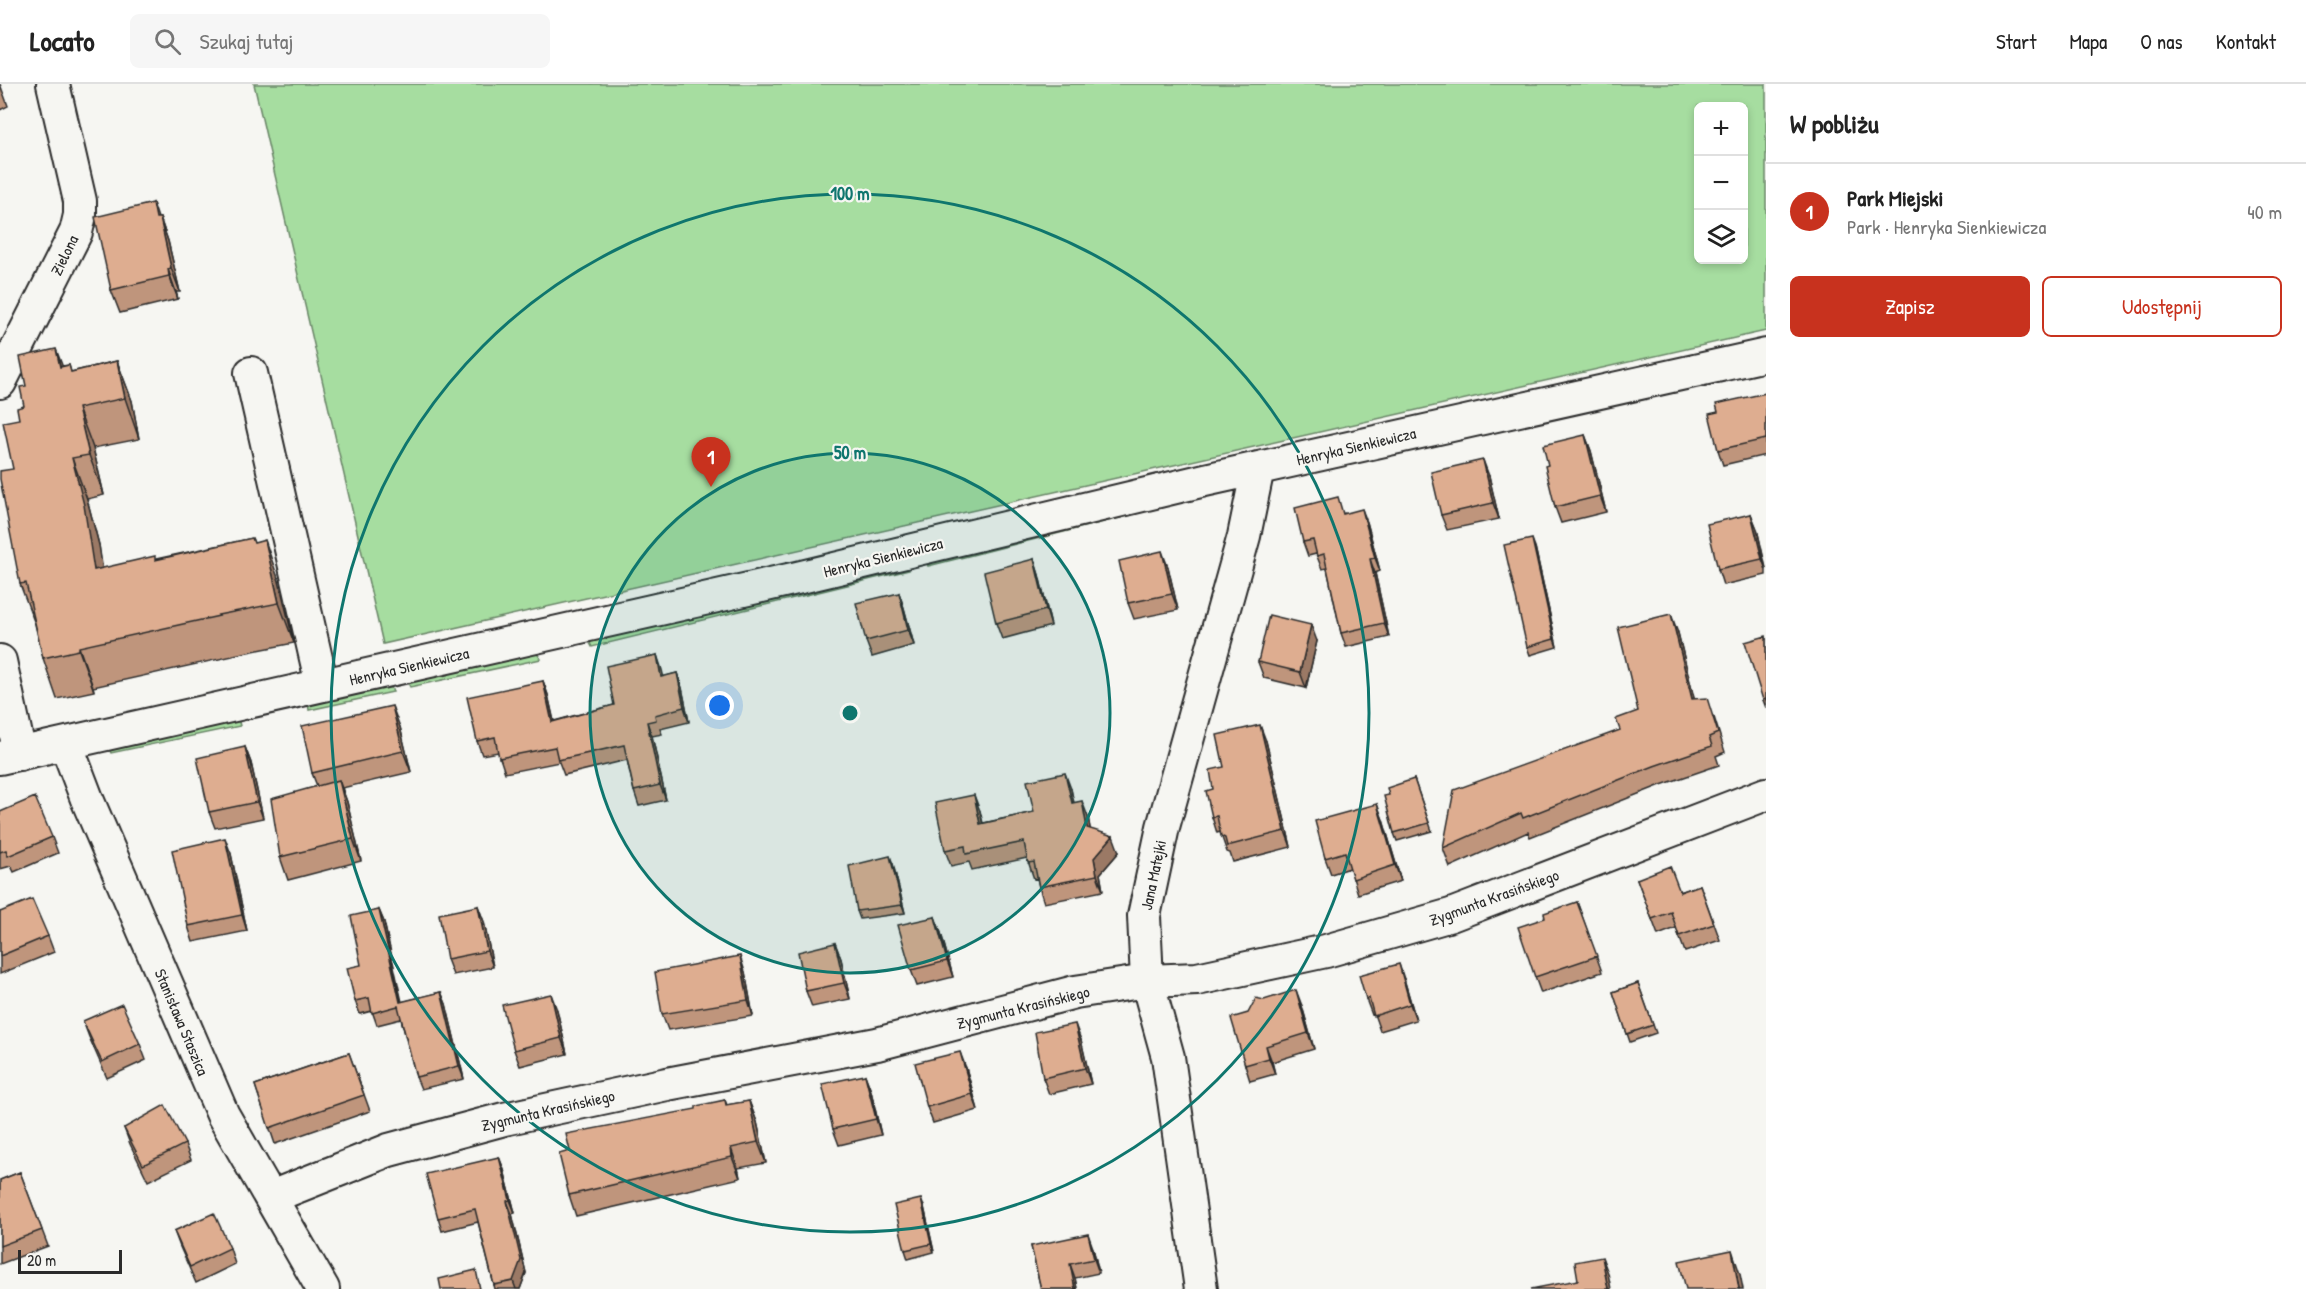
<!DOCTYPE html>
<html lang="pl">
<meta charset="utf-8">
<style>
:root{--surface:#fff;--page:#f6f6f6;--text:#222;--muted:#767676;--line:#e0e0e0;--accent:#c8321e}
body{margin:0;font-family:"Patrick Hand",sans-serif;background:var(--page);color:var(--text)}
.controls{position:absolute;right:18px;top:18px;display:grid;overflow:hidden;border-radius:9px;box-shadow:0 3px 9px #0003}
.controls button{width:54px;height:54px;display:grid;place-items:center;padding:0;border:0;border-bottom:2px solid var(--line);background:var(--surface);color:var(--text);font:30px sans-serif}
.scale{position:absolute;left:18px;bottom:15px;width:104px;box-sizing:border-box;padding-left:6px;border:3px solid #2b2b2b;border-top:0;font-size:16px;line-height:21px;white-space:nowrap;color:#2b2b2b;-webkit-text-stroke:4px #f6f6f2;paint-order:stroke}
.you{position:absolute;left:720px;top:622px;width:21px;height:21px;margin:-15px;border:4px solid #fff;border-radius:50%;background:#1a73e8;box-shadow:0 0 0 9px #1a73e833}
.badge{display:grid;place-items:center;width:39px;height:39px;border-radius:50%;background:var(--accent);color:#fff;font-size:20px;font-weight:700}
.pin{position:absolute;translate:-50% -50px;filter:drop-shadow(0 2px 3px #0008)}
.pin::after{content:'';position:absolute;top:32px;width:21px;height:18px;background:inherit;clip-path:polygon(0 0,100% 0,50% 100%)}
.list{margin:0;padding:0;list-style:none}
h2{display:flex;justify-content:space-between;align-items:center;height:78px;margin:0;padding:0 24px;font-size:26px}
h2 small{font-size:20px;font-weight:400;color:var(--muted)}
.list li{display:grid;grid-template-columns:39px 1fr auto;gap:18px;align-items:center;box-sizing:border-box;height:96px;padding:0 24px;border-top:2px solid var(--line)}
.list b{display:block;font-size:22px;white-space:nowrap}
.list p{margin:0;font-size:20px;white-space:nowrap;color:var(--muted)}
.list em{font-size:20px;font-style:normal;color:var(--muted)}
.actions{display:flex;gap:12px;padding:18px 24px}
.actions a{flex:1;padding:14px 0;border:2px solid var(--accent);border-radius:9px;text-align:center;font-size:21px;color:var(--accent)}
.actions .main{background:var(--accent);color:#fff}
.icon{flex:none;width:33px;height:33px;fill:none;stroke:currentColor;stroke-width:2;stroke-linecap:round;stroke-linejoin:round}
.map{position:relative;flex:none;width:1766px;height:1205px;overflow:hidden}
header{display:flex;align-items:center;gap:36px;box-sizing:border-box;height:84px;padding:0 30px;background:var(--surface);border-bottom:2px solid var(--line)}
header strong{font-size:28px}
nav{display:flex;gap:33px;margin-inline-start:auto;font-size:21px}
.search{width:420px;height:54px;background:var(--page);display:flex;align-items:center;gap:15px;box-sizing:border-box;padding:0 21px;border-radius:9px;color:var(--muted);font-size:22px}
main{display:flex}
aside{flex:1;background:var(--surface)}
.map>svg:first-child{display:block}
</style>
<header>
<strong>Locato</strong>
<div class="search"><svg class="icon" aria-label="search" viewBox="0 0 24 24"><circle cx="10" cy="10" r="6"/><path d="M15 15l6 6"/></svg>Szukaj tutaj</div>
<nav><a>Start</a><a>Mapa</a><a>O nas</a><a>Kontakt</a></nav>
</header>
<main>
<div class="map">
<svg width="1766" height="1205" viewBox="0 0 1766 1205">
<rect width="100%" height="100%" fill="#f6f6f2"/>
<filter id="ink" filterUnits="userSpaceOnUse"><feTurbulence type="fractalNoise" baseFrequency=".0167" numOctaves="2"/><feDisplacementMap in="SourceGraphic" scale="12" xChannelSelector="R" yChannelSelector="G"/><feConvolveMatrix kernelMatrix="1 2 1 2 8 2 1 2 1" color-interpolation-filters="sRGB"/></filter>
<g filter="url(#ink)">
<path fill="#a6dda0" stroke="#688466" stroke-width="1.5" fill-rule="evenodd" d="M254 0H1766V247L383 560ZM1698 22H1744V176H1698Z
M1130 427 1132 431 928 482 926 476Z
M907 481 909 486 592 563 589 557Z
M536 568 541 575 410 603 407 597Z
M390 601 393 608 309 626 308 619Z
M238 634 240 642 111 669 109 665Z"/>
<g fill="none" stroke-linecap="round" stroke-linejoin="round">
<defs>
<path id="street" d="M251 289 322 601
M0 298 76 148 80 131V117L53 0
M0 577 20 670
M66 660 87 715 223 1031 323 1205
M0 674 797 494 1205 396 1766 271
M271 1113 389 1066 504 1035 667 1000 877 960 1075 908 1147 897 1197 895 1326 867 1451 831 1766 710
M1201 1205 1168 973 1147 897 1144 832 1163 743 1244 452 1258 384"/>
</defs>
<use href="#street" stroke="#2b2b2b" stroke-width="36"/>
<use href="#street" stroke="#f6f6f2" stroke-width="32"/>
</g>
<path fill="#bf957c" stroke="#2b2b2b" stroke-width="1.5" d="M0 0 8 22 0 26Z
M153 119 158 134H160L168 157 180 208H176L178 215 120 229 111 206Z
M117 277 132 317 139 355 93 364 104 411 87 415 99 461 102 485 156 475 252 454 254 459 279 497 294 559 233 571V572L93 603 94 607 57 615 43 574 35 540 20 500 13 385 19 335 24 322 26 302 62 282 69 281 71 288Z
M1766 309V371L1723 381 1718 366V328Z
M1585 351 1591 367 1606 428 1561 439 1555 423 1548 381Z
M1489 392 1499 435 1447 446 1441 431Z
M1344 429 1367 438 1380 487 1375 489 1389 553 1346 563 1341 549 1327 484 1322 485 1316 470 1308 472 1303 458Z
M1751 430 1757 445 1766 484V491L1723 501 1718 485Z
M1535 463 1557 563 1530 571 1527 563Z
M1034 475 1039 491 1051 542 1002 555 996 539Z
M1168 483 1178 526 1134 535 1128 519Z
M899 509 904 524 914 561 872 573 866 557Z
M1678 549 1694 615 1714 633 1725 668 1716 672 1719 681 1661 701 1530 753 1528 748 1450 783 1443 764 1620 646 1638 627Z
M1766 552V624L1763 616Z
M1317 557 1306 604 1264 594 1258 578Z
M657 571 663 593 677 589 682 604 689 638 660 645 662 650 652 652 666 716 639 722 634 707 627 676 564 691 559 678 505 689 498 668 482 671 477 657 543 597 548 611 554 637 614 621Z
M400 643 411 688 342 704 347 718 361 777 288 796 280 773 317 702 312 689Z
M1266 657 1291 763 1233 778 1230 769 1227 768 1220 748 1217 749 1212 733 1213 705 1224 683Z
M245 663 251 679 263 734 215 744 209 728Z
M1414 695 1432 747 1397 757 1394 749 1389 711Z
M1071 705 1074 719 1088 733 1090 745 1119 768 1100 790 1103 807 1044 819 1039 803 1037 794 1034 795 1027 774 972 786 969 778 951 782 945 766 980 727 983 739 1034 728Z
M1377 720 1383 736 1401 797 1358 810 1350 784 1331 790 1325 774Z
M0 728 52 753 58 769 14 788 11 782 0 785Z
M231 770 247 847 193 858 188 842Z
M893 780 905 829 860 835 857 827Z
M1637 795 1680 808 1700 801 1720 856 1685 868 1676 844 1658 851Z
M1577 818 1602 888 1541 909 1535 893 1545 834Z
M478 822 484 838 493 883 453 891 447 875Z
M379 826 384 838 402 918 441 908 446 920 464 995 421 1005 416 993 401 935 377 941 372 927 360 930 355 917 361 881Z
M0 828 48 852 54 868 0 890Z
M935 833 941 849 953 893 917 902 911 886Z
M835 859 841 875 850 915 812 923 806 907Z
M745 888 753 932 668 946 662 930Z
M1404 895 1416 936 1380 947 1374 930 1372 931 1366 915Z
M1638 899 1656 949 1630 958 1613 908Z
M1302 922 1314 965 1272 978 1275 990 1250 997 1245 981Z
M557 926 567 970 520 982 514 966Z
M83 937 140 960 146 976 107 994 89 953Z
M1081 956 1091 1000 1049 1010 1043 994Z
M349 969 370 1027 275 1060 255 1001Z
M966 984 978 1026 933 1039 927 1023Z
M865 991 871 1007 881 1051 839 1061 833 1045Z
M725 1016 727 1021 749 1017 757 1038 766 1079 738 1084 740 1094 576 1132 569 1111 570 1067Z
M124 1044 185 1060 191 1076 148 1097 130 1060Z
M499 1073 504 1086 515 1129 512 1130 526 1189 520 1205H495L478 1138 442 1147 438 1134Z
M20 1088 48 1162 0 1180V1096Z
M924 1123 934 1168 908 1175 905 1166Z
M174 1147 230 1164 235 1180 196 1199 180 1163Z
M1031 1162 1093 1164 1099 1189 1075 1194 1077 1205H1041Z"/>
<path fill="#9b7965" stroke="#2b2b2b" stroke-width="1.5" d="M160 134 168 157 180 208 171 184Z
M168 185 176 208 178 215 169 192Z
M56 265 71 305 60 283Z
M117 277 132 317 139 355 125 314Z
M78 324 93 364 104 411 89 371Z
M1585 351 1591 367 1606 428 1600 412Z
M72 374 87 415 99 461 109 527 94 486Z
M1483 376 1489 392 1499 435 1493 419Z
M1362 425 1367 438 1380 487 1375 474Z
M1751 430 1757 445 1766 486 1762 475Z
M1532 455 1535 463 1557 563 1554 555Z
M265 456 279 497 294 559 279 519Z
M1162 467 1168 483 1178 526 1172 510Z
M1034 475 1039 491 1051 542 1046 526Z
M1370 475 1375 489 1389 553 1384 539Z
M899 509 904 524 914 561 908 546Z
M1671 530 1678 549 1699 634 1692 615Z
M1311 541 1317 557 1306 604 1300 588Z
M79 563 93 603 94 607 79 566Z
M657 571 662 586 667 608 661 593Z
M677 589 682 604 689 638 684 623Z
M543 597 548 611 557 652 552 638Z
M392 622 400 643 411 688 403 667Z
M647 638 652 652 666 716 660 701Z
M1260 641 1266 657 1291 763 1285 747Z
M245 663 251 679 263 734 257 718Z
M1065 689 1071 705 1077 735 1072 719Z
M339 696 347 718 361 777 353 755Z
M974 711 980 727 986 756 980 740Z
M1082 717 1088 733 1093 760 1087 744Z
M1377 720 1383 736 1401 797 1395 781Z
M1113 752 1119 768 1100 790 1103 807 1097 791 1094 774Z
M225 754 231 770 247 847 242 831Z
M890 772 893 780 905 829 902 821Z
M478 822 484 838 493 883 487 867Z
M379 826 384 838 404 931 400 918Z
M935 833 941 849 953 893 947 877Z
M835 859 841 875 850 915 844 899Z
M740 872 745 888 753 932 748 916Z
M1399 880 1404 895 1416 936 1410 920Z
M1296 906 1302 922 1314 965 1308 949Z
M441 908 446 920 464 995 459 982Z
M551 910 557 926 567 970 561 954Z
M1075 940 1081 956 1091 1000 1085 984Z
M1266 962 1272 978 1275 990 1269 974Z
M960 968 966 984 978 1026 972 1010Z
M865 991 871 1007 881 1051 876 1035Z
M749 1017 757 1038 766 1079 758 1058Z
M731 1064 738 1084 740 1094 732 1073Z
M499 1073 504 1086 515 1129 510 1116Z
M921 1115 924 1123 934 1168 931 1160Z
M507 1117 512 1130 526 1189 520 1205H516L513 1197Z
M1088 1150 1093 1164 1099 1189 1094 1175Z
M1732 1166 1740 1190 1743 1205H1739Z
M1602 1173 1608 1189 1611 1205H1608Z
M1070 1180 1075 1194 1077 1205H1075Z"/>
<path fill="#dead90" stroke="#2b2b2b" stroke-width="1.5" d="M153 119 156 134H160L171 184 168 185 169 192 111 206 95 133Z
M56 265 60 283 69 281 71 288 117 277 125 314 78 324 89 371 72 374 84 421 94 486 155 472V476L252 454 254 459 265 456 279 519 218 531 219 532 79 563V566L43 574 26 499 20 500 0 395V387L13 385 3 338 19 335 17 324 24 322 20 303 26 302 20 273Z
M1766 309V355L1718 366 1709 330 1718 328 1716 320Z
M1585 351 1600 412 1555 423 1545 382 1548 381 1543 361Z
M1483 376 1493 419 1441 431 1431 388Z
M1338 413 1343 430 1362 425 1375 474 1370 475 1384 539 1341 549 1324 470 1317 472 1313 456 1303 458 1295 424Z
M1751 430 1762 475 1718 485 1707 440Z
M1532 455 1554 555 1527 563 1504 461Z
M1162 467 1172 510 1128 519 1119 477Z
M1034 475 1046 526 996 539 984 488Z
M899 509 908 546 866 557 856 519Z
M1671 530 1692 615 1707 614 1718 649 1709 653 1712 662 1654 682 1523 734 1521 729 1443 764 1454 706 1620 646 1616 635 1638 627 1618 543Z
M1269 531 1311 541 1300 588 1258 578Z
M1766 552V615L1763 616 1745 558Z
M657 571 661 593 677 589 684 623 655 631 656 636 647 638 660 701 634 707 624 661 558 676 555 663 499 674 495 653 477 657 467 613 543 597 552 638 614 621 606 582Z
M392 622 403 667 312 689 302 642Z
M1260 641 1285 747 1227 762 1225 754 1221 752 1217 732 1212 733 1206 707 1213 705 1210 686 1224 683 1217 651Z
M245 663 257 718 209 728 197 674Z
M1065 689 1072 719 1082 717 1087 744 1113 752 1094 774 1097 791 1039 803 1034 778 1028 779 1024 758 966 770 965 762 945 766 935 719 974 711 980 740 1034 728 1027 697Z
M1414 695 1429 739 1394 749 1384 712 1389 711 1387 704Z
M339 696 353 755 280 773 271 715Z
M35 713 52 753 8 772 6 766 0 768V728Z
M1377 720 1395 781 1353 795 1345 768 1325 774 1315 737Z
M225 754 242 831 188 842 172 766Z
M890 772 902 821 857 827 849 782Z
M1670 782 1680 808 1700 801 1714 840 1679 852 1671 828 1652 835 1637 795Z
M32 815 48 852 0 872V828Z
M1577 818 1597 872 1535 893 1518 843 1545 834 1544 829Z
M478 822 487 867 447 875 439 830Z
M379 826 400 918 441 908 459 982 416 993 398 922 372 929 369 914 355 917 347 884 361 881 351 832Z
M935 833 947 877 911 886 898 841Z
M835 859 844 899 806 907 798 868Z
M740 872 748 916 662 930 655 888Z
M1399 880 1410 920 1374 932 1369 914 1366 915 1359 891Z
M1638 899 1653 941 1627 950 1613 908Z
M1296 906 1308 949 1266 962 1269 974 1245 981 1231 934 1248 929 1256 914 1264 916Z
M551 910 561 954 514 966 502 921Z
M122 920 140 960 102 978 83 937Z
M1075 940 1085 984 1043 994 1035 948Z
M960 968 972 1010 927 1023 915 979Z
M349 969 364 1011 269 1044 255 1001Z
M865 991 876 1035 833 1045 822 1000Z
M725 1016 726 1021 749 1017 758 1058 731 1064 732 1073 569 1111 559 1070 570 1067 566 1050 696 1025V1022Z
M165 1021 185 1060 143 1081 124 1044Z
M499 1073 510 1116 507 1117 521 1176 513 1197 494 1201 475 1125 438 1134 426 1090Z
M20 1088 42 1146 0 1162V1096Z
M921 1115 931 1160 905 1166 894 1121Z
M214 1129 230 1164 190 1183 174 1147Z
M1088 1150 1094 1175 1070 1180 1075 1205H1041L1031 1162Z
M1732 1166 1739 1205H1686L1679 1177Z
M1602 1173 1608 1205H1531L1578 1196 1575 1178Z
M476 1186 480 1205H441L439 1195Z"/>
</g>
<circle cx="850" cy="629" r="260" fill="#0f766e" fill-opacity=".12"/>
<g fill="none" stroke="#0f766e" stroke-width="3">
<circle cx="850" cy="629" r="260"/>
<circle cx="850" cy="629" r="519"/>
</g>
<g text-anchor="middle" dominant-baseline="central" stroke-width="4.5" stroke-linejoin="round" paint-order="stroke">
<g font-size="16" fill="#2b2b2b" stroke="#f6f6f2">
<text transform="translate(64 171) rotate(-64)">Zielona</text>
<text transform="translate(1356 362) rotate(-13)">Henryka Sienkiewicza</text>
<text transform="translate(883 473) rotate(-14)">Henryka Sienkiewicza</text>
<text transform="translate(409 582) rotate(-13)">Henryka Sienkiewicza</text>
<text transform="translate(1153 791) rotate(-78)">Jana Matejki</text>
<text transform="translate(1494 813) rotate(-20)">Zygmunta Krasińskiego</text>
<text transform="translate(1023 923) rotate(-14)">Zygmunta Krasińskiego</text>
<text transform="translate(182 938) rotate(67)">Stanisława Staszica</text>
<text transform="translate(548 1026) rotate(-13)">Zygmunta Krasińskiego</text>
</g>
</g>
<circle cx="850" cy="629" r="9" fill="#0f766e" stroke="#f6f6f2" stroke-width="3"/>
<g font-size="18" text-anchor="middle" font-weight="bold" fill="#0f766e" stroke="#f6f6f2" stroke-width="4.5" stroke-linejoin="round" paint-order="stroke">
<text x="850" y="116">100 m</text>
<text x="850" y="375">50 m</text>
</g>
</svg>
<div class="controls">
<button>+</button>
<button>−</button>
<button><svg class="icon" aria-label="layers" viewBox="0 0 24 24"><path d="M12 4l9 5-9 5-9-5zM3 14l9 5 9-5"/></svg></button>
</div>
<div class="scale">20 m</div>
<div class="you"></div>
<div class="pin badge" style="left:711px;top:403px">1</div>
</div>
<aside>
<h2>W pobliżu<small></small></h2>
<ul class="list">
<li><span class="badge">1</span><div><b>Park Miejski</b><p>Park · Henryka Sienkiewicza</p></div><em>40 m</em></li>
</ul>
<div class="actions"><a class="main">Zapisz</a><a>Udostępnij</a></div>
</aside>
</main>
